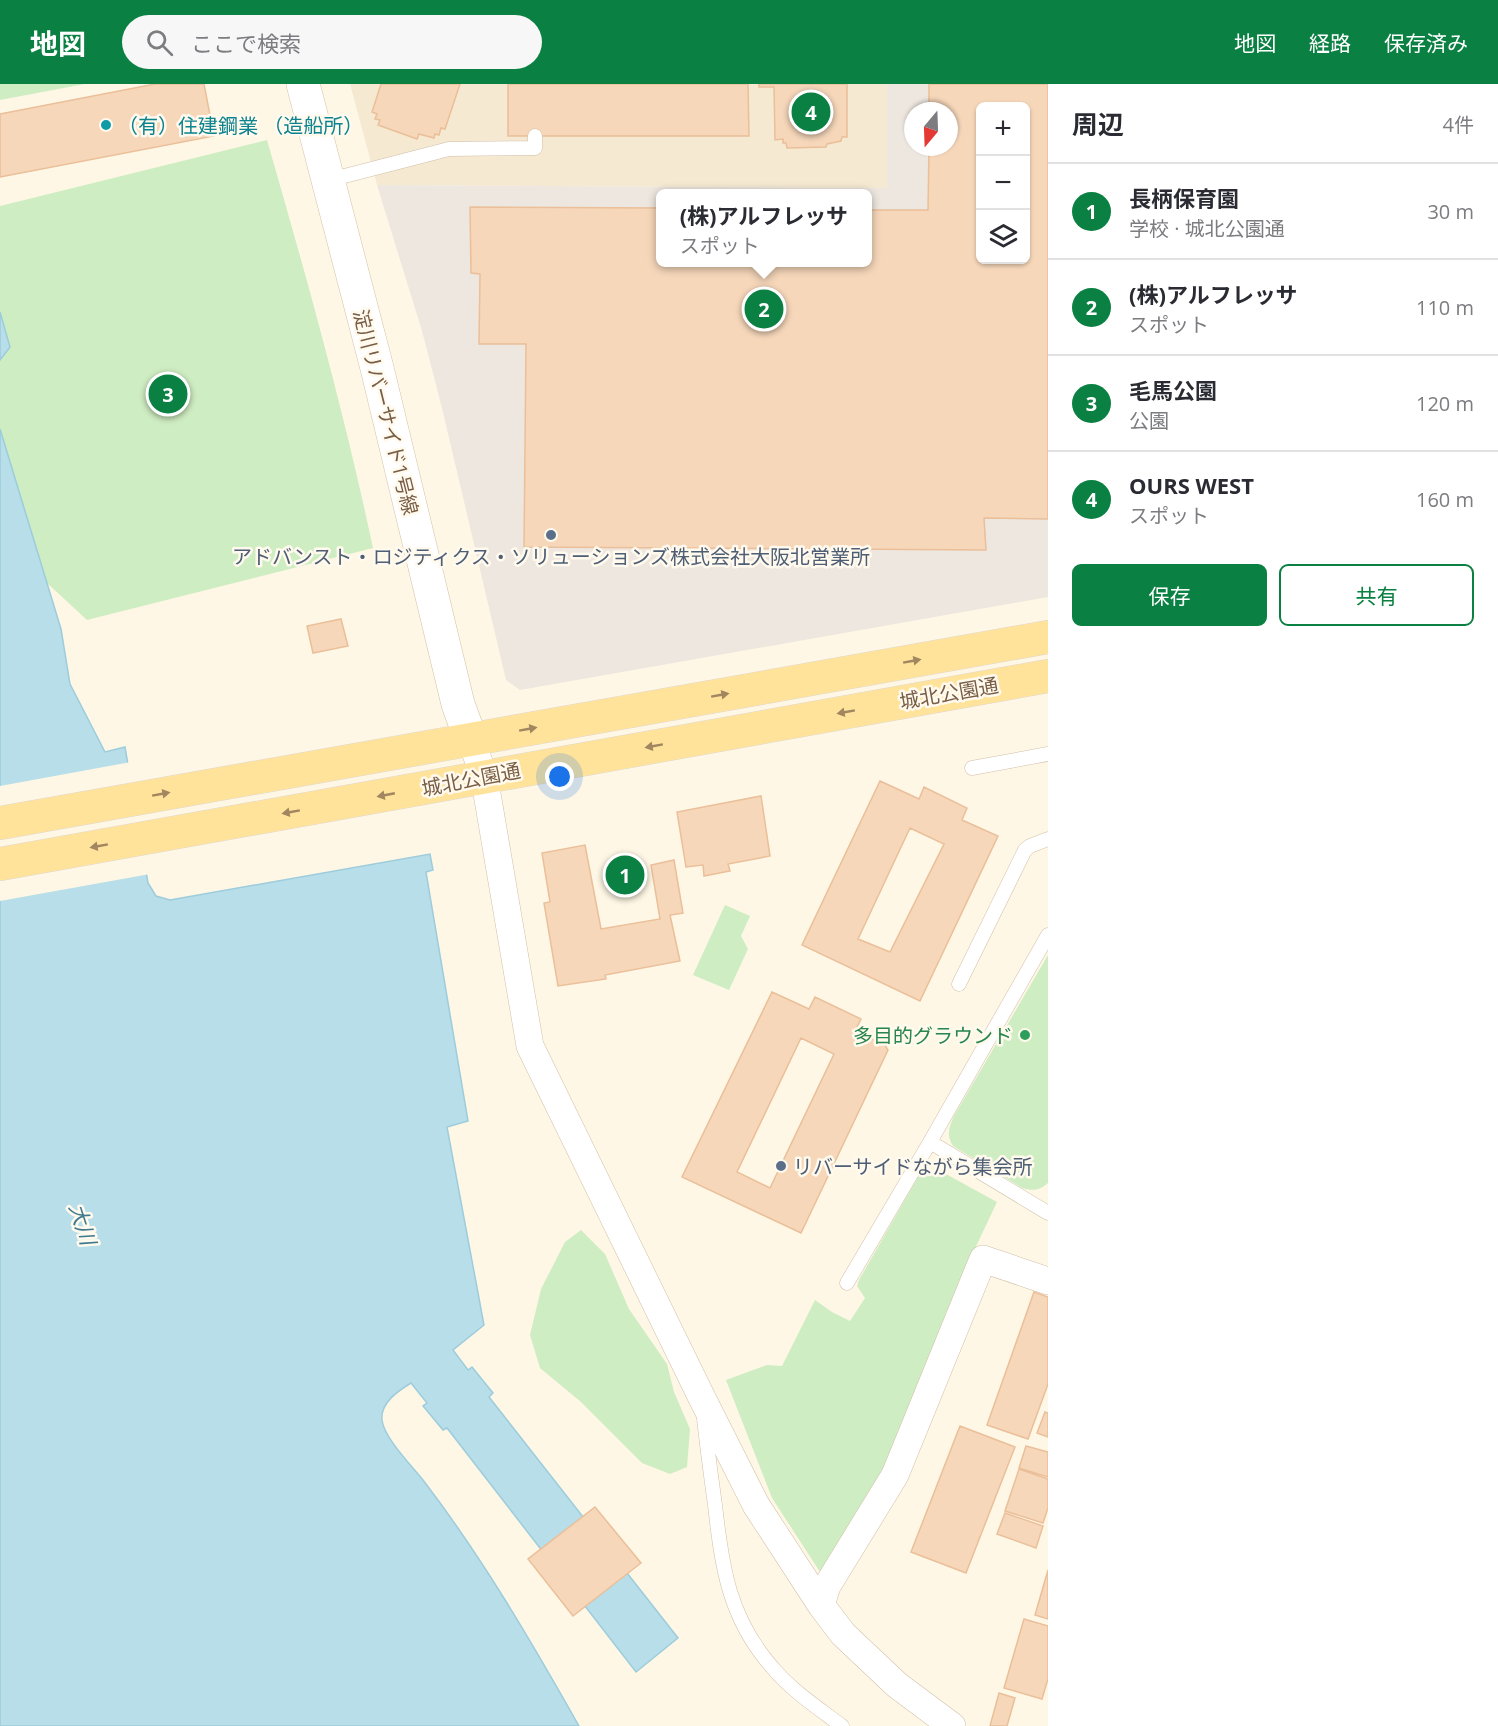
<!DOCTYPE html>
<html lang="ja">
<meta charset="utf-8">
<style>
:root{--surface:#fff;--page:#f7f7f7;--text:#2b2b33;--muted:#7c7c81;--line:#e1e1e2;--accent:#0b8043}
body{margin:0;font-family:"Open Sans","Noto Sans JP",sans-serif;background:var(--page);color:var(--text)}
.controls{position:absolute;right:18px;top:18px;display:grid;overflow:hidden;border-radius:9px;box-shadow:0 2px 4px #0004}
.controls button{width:54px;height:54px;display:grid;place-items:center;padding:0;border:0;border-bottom:2px solid var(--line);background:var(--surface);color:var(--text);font:30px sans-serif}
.compass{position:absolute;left:904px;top:18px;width:54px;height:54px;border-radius:50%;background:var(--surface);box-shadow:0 2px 4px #0004;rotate:199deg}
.you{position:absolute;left:560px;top:693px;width:21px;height:21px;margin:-15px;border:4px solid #fff;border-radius:50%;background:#1a73e8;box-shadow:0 0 0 9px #1a73e833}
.badge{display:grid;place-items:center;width:39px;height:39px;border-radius:50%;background:var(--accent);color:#fff;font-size:20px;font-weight:700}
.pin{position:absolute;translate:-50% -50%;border:3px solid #fff;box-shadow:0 2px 6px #0006}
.popup{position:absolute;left:656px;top:105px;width:216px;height:78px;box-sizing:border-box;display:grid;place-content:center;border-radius:9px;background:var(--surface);filter:drop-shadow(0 2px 4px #0005);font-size:20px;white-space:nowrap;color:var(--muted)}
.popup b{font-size:22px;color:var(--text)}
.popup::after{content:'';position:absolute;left:50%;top:100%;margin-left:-12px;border:12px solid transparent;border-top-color:var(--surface)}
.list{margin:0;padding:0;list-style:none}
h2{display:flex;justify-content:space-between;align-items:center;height:78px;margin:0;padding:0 24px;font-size:26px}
h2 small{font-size:20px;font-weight:400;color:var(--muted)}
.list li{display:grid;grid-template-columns:39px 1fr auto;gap:18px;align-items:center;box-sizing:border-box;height:96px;padding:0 24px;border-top:2px solid var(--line)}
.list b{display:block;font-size:22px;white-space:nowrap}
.list p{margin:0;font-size:20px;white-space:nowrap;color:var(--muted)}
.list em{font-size:20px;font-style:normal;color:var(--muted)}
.actions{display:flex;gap:12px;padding:18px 24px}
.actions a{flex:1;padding:14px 0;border:2px solid var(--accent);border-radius:9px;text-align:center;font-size:21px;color:var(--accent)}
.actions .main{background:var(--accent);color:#fff}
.icon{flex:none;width:33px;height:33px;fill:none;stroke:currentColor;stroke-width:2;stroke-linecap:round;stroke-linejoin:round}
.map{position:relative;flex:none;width:1048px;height:1642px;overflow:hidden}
header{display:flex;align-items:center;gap:36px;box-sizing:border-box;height:84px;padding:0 30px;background:var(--accent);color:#fff}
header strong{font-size:28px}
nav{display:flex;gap:33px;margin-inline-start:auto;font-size:21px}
.search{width:420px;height:54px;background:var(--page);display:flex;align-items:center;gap:15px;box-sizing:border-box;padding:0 21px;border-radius:33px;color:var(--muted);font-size:22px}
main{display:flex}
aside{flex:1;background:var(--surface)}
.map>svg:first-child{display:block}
</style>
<header>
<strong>地図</strong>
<div class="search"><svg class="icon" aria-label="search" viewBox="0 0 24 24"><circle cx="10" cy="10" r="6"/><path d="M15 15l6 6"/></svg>ここで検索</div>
<nav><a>地図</a><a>経路</a><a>保存済み</a></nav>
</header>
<main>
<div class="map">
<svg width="1048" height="1642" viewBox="0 0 1048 1642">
<rect width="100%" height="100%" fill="#fef7e5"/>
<path fill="#f6e9d2" d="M350 0H887V104L377 101Z"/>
<path fill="#eee7df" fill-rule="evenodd" d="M887 0H1048V513L520 606 506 596 442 324 422 247 377 101 887 104ZM980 22H1026V176H980ZM913 27H949V63H913ZM660 110H867V178H660Z"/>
<path fill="#cfedc2" d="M0 0H85L0 16Z
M267 56C306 191 344 327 373 464L87 536 47 499 0 345V276L10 263 0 228V122Z
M725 821 750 832 741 852 748 865 729 906 693 891Z
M1048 871V1099C1039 1107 1032 1107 1022 1104L953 1062C946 1051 949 1043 954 1032Z
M930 1087 944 1089 997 1118 963 1190 886 1382 822 1491 772 1414 726 1296 767 1281 782 1282 815 1216 832 1228 850 1237 865 1214 857 1202 859 1196 918 1093Z
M581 1146 605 1170 629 1225 667 1280 674 1308 690 1345 687 1383 670 1390 642 1379 581 1318 540 1284 530 1251 541 1205 565 1158Z"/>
<path fill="#b7dee9" stroke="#9dccdc" stroke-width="1.5" d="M0 228 10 263 0 276Z
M0 345 61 545 70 600 105 668 125 663 148 799 156 812 170 816 430 770 433 786 426 788 468 1037 447 1043 484 1241 453 1266 468 1286 472 1283 493 1309 489 1313 678 1554 636 1588 447 1344 443 1346 423 1322 427 1319 411 1299C398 1307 380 1319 382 1336 384 1354 412 1382 423 1396 482 1473 531 1557 579 1642H0Z"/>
<path fill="#fef7e5" d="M131 678 150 790 0 817V702Z"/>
<path fill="#f6d7ba" stroke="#eabf99" stroke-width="1.5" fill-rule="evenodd" d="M155 0H204L214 52 0 93V30Z
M381 0H460L445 45 441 44 439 51 435 50 434 54 419 50 417 55 378 41 380 36 375 35 377 30 372 28Z
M508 0H748L749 52H508Z
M759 0H847V53H842L841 57 827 60 826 63 787 64 786 59H783V55L775 56 774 3H759Z
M929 0H1048V435L984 434 986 466 524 463 526 260H479L480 190 471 189 470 123 660 124V178H867V126H928L929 63H949V27H929ZM980 22H1026V176H980Z
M341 535 348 562 313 569 307 542Z
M880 697 919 715 924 703 967 724 962 736 998 752 920 917 802 861ZM910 744 944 760 890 868 858 855Z
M761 712 770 772 728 780 730 787 704 792 703 781 686 783 677 728Z
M585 761 601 845 660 835 651 781 674 776 683 829 670 831 680 877 605 891 606 895 558 902 544 819 550 818 542 769Z
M772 908 809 925 815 913 861 935 855 947 885 961 888 966 801 1149 682 1093ZM801 954 834 970 770 1104 737 1088Z
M1034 1208 1048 1213V1300L1028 1355 987 1341Z
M1045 1328 1048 1329V1353L1037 1349Z
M960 1342 1015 1363 966 1489 911 1468Z
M1026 1362 1048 1368V1393L1019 1384Z
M1019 1385 1048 1395V1424L1043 1439 1005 1427Z
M595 1423 641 1479 573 1532 528 1475Z
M1005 1429 1043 1442 1036 1464 997 1450Z
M1048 1486V1535L1035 1531Z
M1024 1535 1048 1542V1595L1042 1615 1004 1604Z
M999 1609 1015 1614 1007 1642H990Z"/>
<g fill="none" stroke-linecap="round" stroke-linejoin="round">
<defs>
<path id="lane" d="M329 96 449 65 535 64V52
M972 684 1048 670
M959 900 1025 766 1030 762 1048 755
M930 1058 1048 1129
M847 1199 930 1058 1048 851
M704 1334C707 1363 711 1392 715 1421 722 1484 729 1534 772 1583 792 1607 818 1624 842 1642"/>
<path id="street" d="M471 656 484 692 530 962 701 1312 756 1421 821 1521 843 1550 897 1601 952 1642
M821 1521 827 1502 895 1391 983 1175 1048 1197"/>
<path id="secondary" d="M303 0 377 284 458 620 471 656"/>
<path id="primary" d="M0 739 1048 553
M0 780 1048 592"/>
</defs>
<use href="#lane" stroke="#d1bfa9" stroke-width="15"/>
<use href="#street" stroke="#d1bfa9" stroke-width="28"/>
<use href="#secondary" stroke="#d4c0a7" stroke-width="34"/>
<use href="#primary" stroke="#dfd8d3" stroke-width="34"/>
<use href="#lane" stroke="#fff" stroke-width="14"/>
<use href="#street" stroke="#fff" stroke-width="27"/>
<use href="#secondary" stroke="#fff" stroke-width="33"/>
<use href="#primary" stroke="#ffe39b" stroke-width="33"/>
</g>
<defs><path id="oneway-solid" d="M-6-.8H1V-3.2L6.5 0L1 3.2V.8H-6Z" transform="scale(1.5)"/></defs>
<g fill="#a18660">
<use href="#oneway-solid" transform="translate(912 577) rotate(-10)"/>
<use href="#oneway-solid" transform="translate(720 611) rotate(-10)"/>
<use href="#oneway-solid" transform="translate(846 628) rotate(170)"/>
<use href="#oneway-solid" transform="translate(528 645) rotate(-10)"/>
<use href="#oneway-solid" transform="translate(654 662) rotate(170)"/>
<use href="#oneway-solid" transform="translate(161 710) rotate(-10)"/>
<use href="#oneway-solid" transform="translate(386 711) rotate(169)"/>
<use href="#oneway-solid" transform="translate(291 728) rotate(170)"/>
<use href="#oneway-solid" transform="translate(99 762) rotate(170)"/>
</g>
<circle fill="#0f9aa8" stroke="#fffaed" stroke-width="2" cx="106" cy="41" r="6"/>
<g fill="#5c6f8a" stroke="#fffaed" stroke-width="2">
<circle cx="551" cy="451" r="6"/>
<circle cx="781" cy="1082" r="6"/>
</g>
<circle fill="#2e9e5b" stroke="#fffaed" stroke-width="2" cx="1025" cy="951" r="6"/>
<g text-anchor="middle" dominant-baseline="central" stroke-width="5" stroke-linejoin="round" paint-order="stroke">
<g font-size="20" fill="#0d838f" stroke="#fffaed" text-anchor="start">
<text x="118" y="41">（有）住建鋼業 （造船所）</text>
</g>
<g font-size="20" fill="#795e47" stroke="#fffaed">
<text transform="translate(386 328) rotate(76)">淀川リバーサイド1号線</text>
<text transform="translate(949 609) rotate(-10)">城北公園通</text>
<text transform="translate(471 695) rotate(-11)">城北公園通</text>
</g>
<g font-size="20" fill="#4e5e75" stroke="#fffaed">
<text x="551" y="472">アドバンスト・ロジティクス・ソリューションズ株式会社大阪北営業所</text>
<text x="793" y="1082" text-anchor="start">リバーサイドながら集会所</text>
</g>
<g font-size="20" fill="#27864d" stroke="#fffaed" text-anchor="end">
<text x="1013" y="951">多目的グラウンド</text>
</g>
<g font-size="21" font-style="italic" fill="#3f7a8f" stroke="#fffaed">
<text transform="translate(83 1140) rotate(72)">大川</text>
</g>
</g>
</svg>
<div class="controls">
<button>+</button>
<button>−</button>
<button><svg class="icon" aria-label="layers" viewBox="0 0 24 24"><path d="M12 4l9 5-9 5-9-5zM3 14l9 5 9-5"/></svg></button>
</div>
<svg class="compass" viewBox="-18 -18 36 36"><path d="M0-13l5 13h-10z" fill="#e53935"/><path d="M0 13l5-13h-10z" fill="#7c7c81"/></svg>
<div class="you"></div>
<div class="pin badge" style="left:625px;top:791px">1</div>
<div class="pin badge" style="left:764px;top:225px">2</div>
<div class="popup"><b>(株)アルフレッサ</b>スポット</div>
<div class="pin badge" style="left:168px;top:310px">3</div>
<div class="pin badge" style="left:811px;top:28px">4</div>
</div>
<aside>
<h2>周辺<small>4件</small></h2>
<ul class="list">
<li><span class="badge">1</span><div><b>長柄保育園</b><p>学校 · 城北公園通</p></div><em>30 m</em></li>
<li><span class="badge">2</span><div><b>(株)アルフレッサ</b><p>スポット</p></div><em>110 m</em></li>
<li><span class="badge">3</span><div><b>毛馬公園</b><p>公園</p></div><em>120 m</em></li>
<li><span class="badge">4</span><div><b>OURS WEST</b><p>スポット</p></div><em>160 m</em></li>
</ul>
<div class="actions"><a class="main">保存</a><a>共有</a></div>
</aside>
</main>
